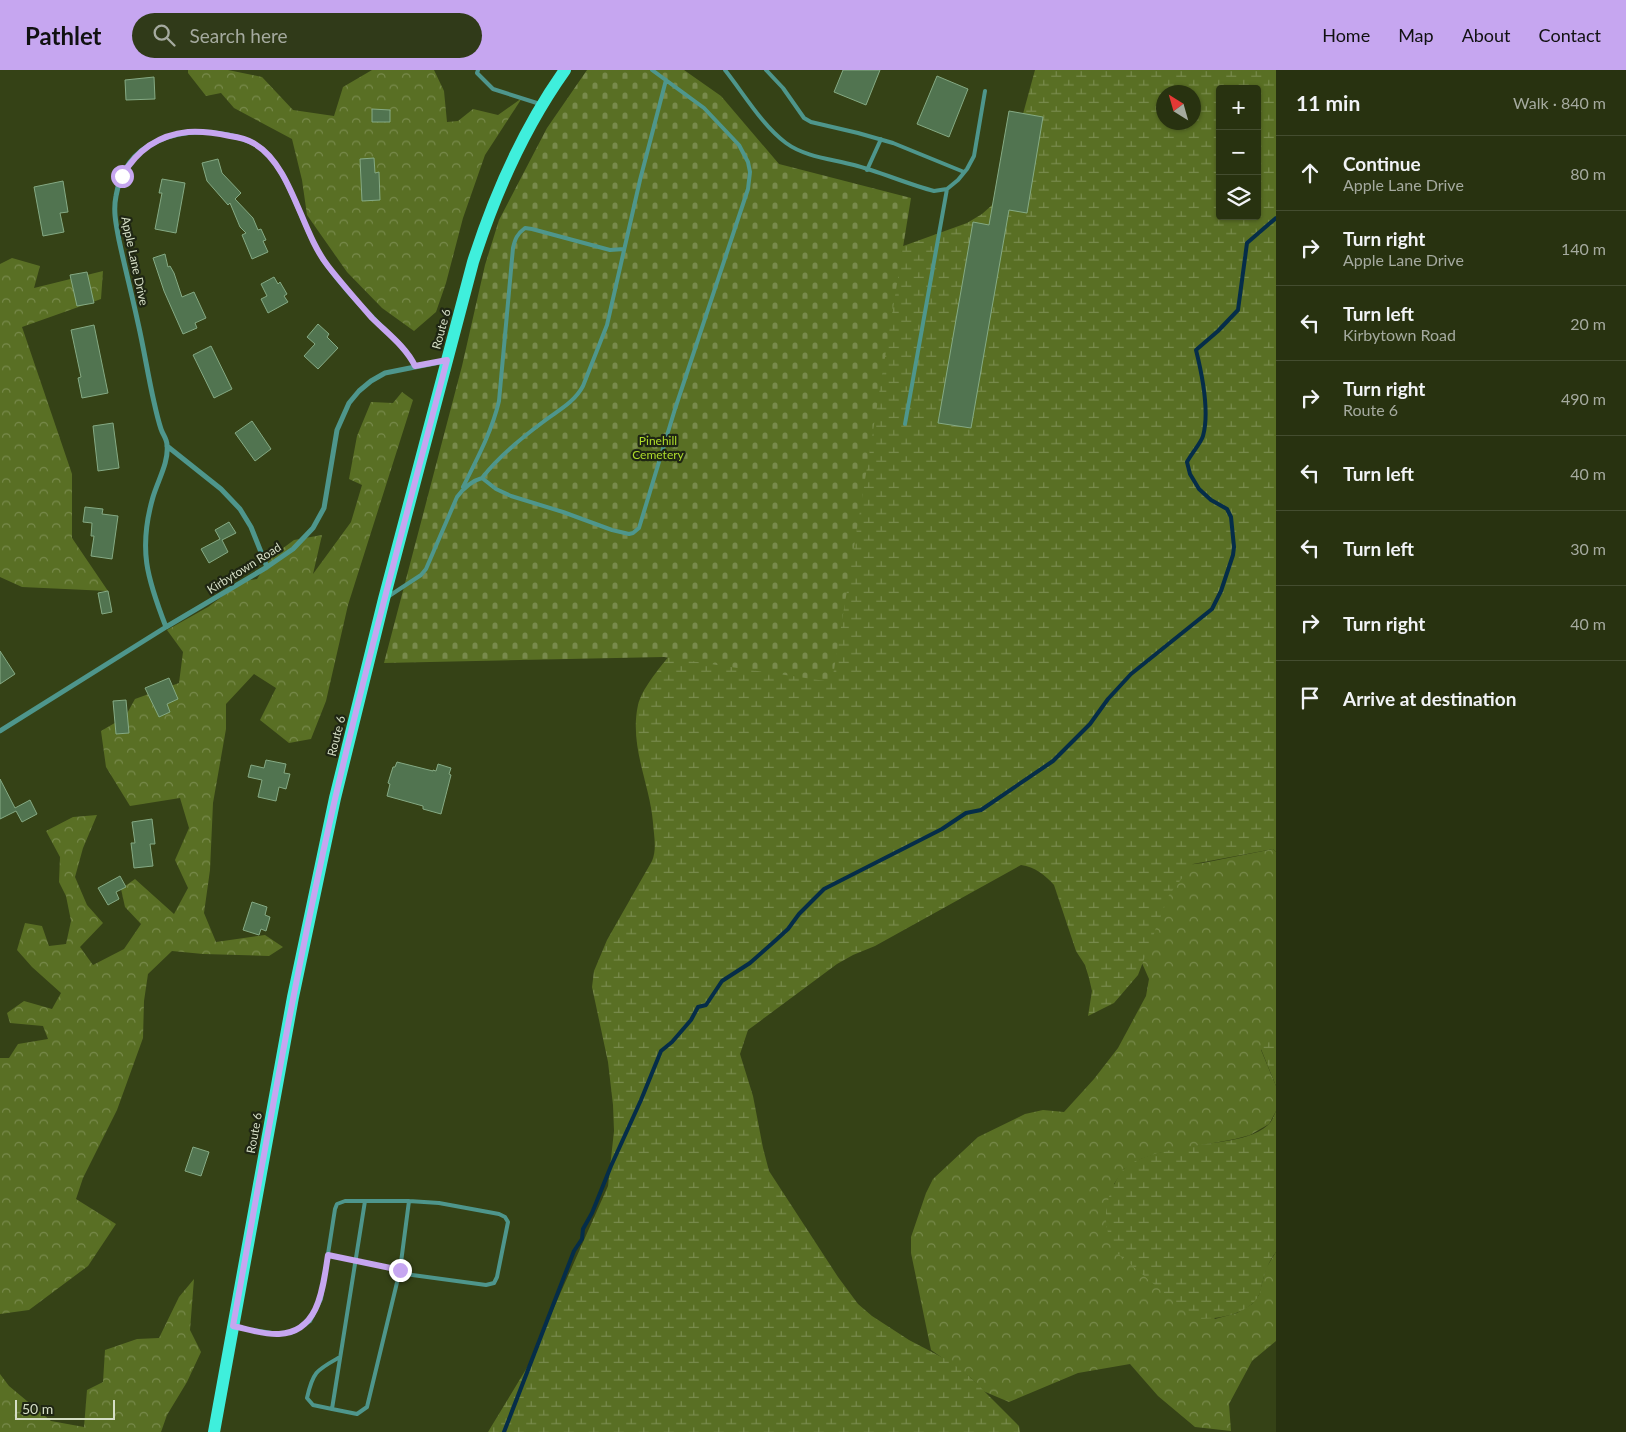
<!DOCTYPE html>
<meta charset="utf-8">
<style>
:root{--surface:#283210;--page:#303a19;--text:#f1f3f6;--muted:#a5aa9f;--line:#444d30;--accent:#c6a6f0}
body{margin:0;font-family:Lato,sans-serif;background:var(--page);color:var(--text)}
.controls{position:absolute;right:15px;top:15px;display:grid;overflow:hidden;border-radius:5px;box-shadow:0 1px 4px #0004}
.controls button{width:45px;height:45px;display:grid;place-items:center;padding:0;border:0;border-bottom:1px solid var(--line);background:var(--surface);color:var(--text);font:25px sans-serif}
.compass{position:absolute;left:1156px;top:15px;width:45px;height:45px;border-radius:50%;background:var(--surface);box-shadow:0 1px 4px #0004;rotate:323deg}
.scale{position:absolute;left:15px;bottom:12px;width:100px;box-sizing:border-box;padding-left:5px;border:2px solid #d5dec6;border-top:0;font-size:14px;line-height:18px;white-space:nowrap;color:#d5dec6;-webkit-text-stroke:4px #1f2613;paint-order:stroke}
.stop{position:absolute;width:15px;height:15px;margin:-11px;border:4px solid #c6a6f0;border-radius:50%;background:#fff}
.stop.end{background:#c6a6f0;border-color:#fff;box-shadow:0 1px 5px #0008}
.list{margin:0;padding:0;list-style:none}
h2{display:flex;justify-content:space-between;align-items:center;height:65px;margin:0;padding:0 20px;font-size:21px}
h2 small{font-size:16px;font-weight:400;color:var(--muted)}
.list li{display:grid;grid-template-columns:32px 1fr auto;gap:15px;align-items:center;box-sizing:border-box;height:75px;padding:0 20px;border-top:1px solid var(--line)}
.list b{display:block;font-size:19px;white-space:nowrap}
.list p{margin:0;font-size:16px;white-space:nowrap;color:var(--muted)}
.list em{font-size:16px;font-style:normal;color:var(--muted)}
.icon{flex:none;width:28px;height:28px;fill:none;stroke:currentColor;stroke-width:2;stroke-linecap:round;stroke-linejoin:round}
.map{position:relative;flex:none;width:1276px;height:1362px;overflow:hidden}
header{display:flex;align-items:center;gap:30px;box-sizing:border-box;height:70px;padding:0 25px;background:var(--accent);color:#111}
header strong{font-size:24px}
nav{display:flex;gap:28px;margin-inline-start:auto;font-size:18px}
.search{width:350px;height:45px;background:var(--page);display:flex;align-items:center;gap:12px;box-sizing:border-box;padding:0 18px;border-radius:28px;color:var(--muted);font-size:19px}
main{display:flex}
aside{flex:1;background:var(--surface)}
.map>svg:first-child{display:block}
</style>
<header>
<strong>Pathlet</strong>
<div class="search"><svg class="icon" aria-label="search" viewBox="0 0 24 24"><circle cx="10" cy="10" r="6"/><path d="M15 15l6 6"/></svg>Search here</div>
<nav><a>Home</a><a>Map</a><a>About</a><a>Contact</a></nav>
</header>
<main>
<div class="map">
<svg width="1276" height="1362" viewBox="0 0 1276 1362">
<defs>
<pattern id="forest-crowns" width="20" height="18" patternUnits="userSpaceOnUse" patternTransform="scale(1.25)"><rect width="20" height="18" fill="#596f24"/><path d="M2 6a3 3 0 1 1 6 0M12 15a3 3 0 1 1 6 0" fill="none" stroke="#788a4c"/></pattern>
<pattern id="wetland-marsh" width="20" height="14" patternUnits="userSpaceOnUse" patternTransform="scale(1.25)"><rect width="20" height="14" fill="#596f24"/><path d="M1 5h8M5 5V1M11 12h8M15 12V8" fill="none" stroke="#788a4c"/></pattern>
<pattern id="cemetery-stones" width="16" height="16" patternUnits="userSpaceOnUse" patternTransform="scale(1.25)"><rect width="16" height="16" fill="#596f24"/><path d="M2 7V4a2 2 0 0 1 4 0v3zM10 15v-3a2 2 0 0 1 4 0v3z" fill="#788a4c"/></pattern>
</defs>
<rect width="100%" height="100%" fill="#354216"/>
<path fill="url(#forest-crowns)" d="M188 0H228L262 7 293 40 334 46 343 17 372 0H434L444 21 447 52 458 51 473 39 498 45 522 28 485 85 463 148 446 213 436 242 414 261 382 238 347 202 307 145 302 110 292 69 234 38 221 23 206 26 188 3Z
M12 188 40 196 34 218 103 201 101 229 22 257 72 404V468L108 521 22 517 0 507V194Z
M402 322 413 330 348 535 326 631 311 669 289 673 260 650 276 618 254 604 226 634V659L213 733 210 800 204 843 216 872 265 865 283 877 269 886 203 884 172 881 148 904 144 931 143 968 117 1040 83 1108 76 1129 116 1154 88 1196 29 1240 0 1244V988H9L18 974 48 969 43 956 10 953 7 943 24 931 52 939 61 923 32 897 17 880 25 853 42 856 49 876 66 874 71 851 66 826 59 812 60 787 46 761 73 747 97 745 83 778 75 807 87 835 103 853 80 877 93 895 124 879 141 854 125 837 121 819 135 809 174 844 188 818 175 790 189 758 180 728 130 736 106 697 101 661 125 647 135 629 179 613 183 582 167 560 208 537 243 511 257 509 271 487 294 470 322 465 313 504 351 452 362 415 349 409 357 366 371 332 393 333Z
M1273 779 1276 782V964L1261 980 1276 1016V1041L1269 1054 1250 1065 1235 1069 1159 1083 1141 1089 1124 1099 1114 1114 1215 1249 1237 1243 1252 1234 1259 1225 1266 1198 1276 1182V1271L1252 1291 1229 1334 1231 1361 1195 1357 1158 1326 1130 1294 1078 1303 1009 1332 983 1321 971 1308 931 1280 911 1183V1167L926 1123 933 1109 978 1067 1025 1044 1043 1040 1064 1042 1094 1009 1118 978 1146 926 1149 909 1138 884 1086 807 1203 793Z
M194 1209 190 1260 201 1282 187 1312 167 1345 161 1362H0V1304L9 1316 51 1351 84 1357 87 1320 103 1312 105 1280 137 1269 159 1268 179 1227Z"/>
<path fill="url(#wetland-marsh)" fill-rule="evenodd" d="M1035 0H1276V782L1273 779 1193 794 1169 825 1138 905 1114 933 1088 946 1092 921 1089 908 1085 895 1076 881 1054 815C1045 805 1035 797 1021 795L875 876 853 885 837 894 748 960 740 984 753 1026 763 1078 769 1101 838 1207 858 1234 872 1246 909 1270 951 1292 971 1308 1019 1356 1020 1362H488L528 1296 608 1116 614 1061 613 1035 608 992 592 917 594 901 607 870 652 791C657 779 654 766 653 753 650 714 629 676 638 635 642 619 658 600 669 586L870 188 967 153 982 144 1000 128ZM1220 19H1257V146H1220ZM1164 22H1194V52H1164Z
M1276 963V1016L1261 979Z
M1276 1041V1182C1268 1192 1265 1202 1262 1214 1261 1217 1261 1222 1259 1225 1248 1246 1215 1249 1195 1249L1116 1182C1106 1163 1103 1148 1109 1127 1113 1118 1116 1108 1123 1100 1142 1080 1199 1076 1226 1071 1239 1069 1257 1065 1268 1055 1272 1052 1274 1045 1276 1041Z"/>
<path fill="url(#cemetery-stones)" d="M587 0H684L721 26 779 94 911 128 832 612 664 587 384 593 462 296 485 195 499 150 547 58Z"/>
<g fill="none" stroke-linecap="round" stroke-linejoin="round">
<path stroke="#052d49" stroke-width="4" d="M504 1362 574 1181 582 1169 583 1159 592 1143 611 1096 641 1030 661 981 672 972 691 950 698 937 706 935 722 911 750 893 776 870 788 859 799 844 824 819 942 759 966 743 981 740 1053 691 1090 654 1108 629 1131 604 1212 539 1221 521 1233 485 1234 477 1231 447 1227 439 1211 430 1199 419 1190 404 1187 392C1191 384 1201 373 1203 366 1210 341 1202 304 1196 280L1218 261 1238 240 1247 173 1276 148"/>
</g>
<path fill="#517450" stroke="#85aa84" d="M843 0H880L866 35 834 22Z
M937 6 968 19 949 67 917 54Z
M154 7 155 29 126 30 125 10Z
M372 39 390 40V52H372Z
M1009 41 1043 47 1027 143 1009 140 971 358 938 353 973 152 989 155Z
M374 88 375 103 379 102 380 130 362 131 360 89Z
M218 89 222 103 241 123 235 129 253 148 258 160 261 159 266 170 263 171 268 182 252 189 242 165 246 163 240 157 230 133 228 135 207 111 202 93Z
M162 109 185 113 176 163 155 159 162 123H159Z
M63 111 68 142 60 143 64 162 43 166 34 117Z
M165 184 168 197 170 196 174 203 182 227 194 222 206 248 195 253 197 258 183 264 164 221 153 188Z
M87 202 94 233 77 236 70 205Z
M274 207 278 214 280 212 287 224 284 226 288 232 268 243 261 229 267 226 261 214Z
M318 254 329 264 327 267 338 278 318 299 304 286 315 274 307 267Z
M94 255 108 323 82 328 78 308 81 307 71 260Z
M211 276 232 319 214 328 193 285Z
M252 351 271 379 255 391 235 363Z
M113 353 119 398 98 401 93 356Z
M85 437 103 439 102 444 118 446 112 489 91 486 94 466H91L92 453 83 452Z
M229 452 236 463 222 470 228 482 209 493 201 479 220 469 215 460Z
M108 521 112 542 102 544 98 523Z
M0 581 15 604 0 614Z
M169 608 178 629 167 634 170 642 159 647 145 618Z
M126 630 129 663 116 664 113 631Z
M266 690 286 694 284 703 290 704 286 719 279 717 276 731 258 727 262 710 248 707 251 695 264 698Z
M397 692 433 701V700L436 701 438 694 451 698 449 704 451 705 441 744 423 739V736L387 726 390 714 388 713 393 697H395Z
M0 709 15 738 30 730 37 744 22 752 16 741 0 749Z
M152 749 155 774H150L153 796 134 798 131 773H135L132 752Z
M120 806 126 817 116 822 119 829 108 835 98 818Z
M252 832 267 837 265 845 270 847 266 861 261 859 259 865 243 860Z
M193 1077 209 1082 201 1106 185 1101Z"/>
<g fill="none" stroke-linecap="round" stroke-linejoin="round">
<path stroke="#4e968c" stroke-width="4" d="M478 0 477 3 493 19 540 34
M725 0C744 24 762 55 786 73 805 87 832 89 854 95 881 102 907 114 934 121L947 119 958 110 967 99 974 86 985 21
M766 0 783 18 804 48 811 52 858 63 893 73 964 102
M867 100 881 69
M905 354 947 119
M482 408C499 386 520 369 543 352 557 341 574 333 583 316L607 255 640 110 666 10
M463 417C477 389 492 361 499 331L513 178C515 169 517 164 525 158L532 159 610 180 624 179
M389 526 421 505 426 499 457 427C463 419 471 411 482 408L496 419 511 426 563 442 612 460 629 464 633 463 639 458 675 339 748 119 750 102 748 92 739 75 704 38 652 0
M328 1185 400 1200 367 1337 357 1344 332 1339
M235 1257 278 1264 293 1262 310 1251 321 1229 335 1139 337 1134 345 1131H409L439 1133 499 1144 505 1147 508 1152 497 1207 494 1213 486 1215 405 1204 400 1200 409 1131
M340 1287C317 1300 313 1301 307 1328L313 1335 332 1339 365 1131"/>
<path stroke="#4e968c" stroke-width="5" d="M167 376 221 419 240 439 251 457 267 497
M166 557C147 508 138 479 153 427 158 410 169 392 167 375 167 369 163 365 161 359 158 350 156 341 154 332 148 306 144 279 138 253 132 225 125 198 119 170 116 154 113 141 116 126 125 71 180 55 228 65 241 68 254 71 264 81 292 105 303 163 327 195 340 213 357 232 374 249 388 264 406 277 415 296
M0 661 166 557 267 497 293 479 313 458 324 438 337 360 349 333 359 321 371 311 385 303 445 291"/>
<path stroke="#3fefdc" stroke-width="12" d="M214 1362 293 927 335 728 384 529 473 192C495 123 523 59 565 0"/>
</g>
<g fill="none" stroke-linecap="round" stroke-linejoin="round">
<path stroke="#c6a6f0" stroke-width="6" d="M122 106C137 80 158 65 188 62 202 61 216 63 230 66 238 67 247 69 255 74 292 96 301 162 328 196 342 214 357 231 372 248 387 263 406 277 415 296L447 290C409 436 369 582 335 729 295 904 265 1080 233 1256 247 1259 265 1265 279 1264 320 1262 323 1216 328 1185L400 1200"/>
</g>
<g text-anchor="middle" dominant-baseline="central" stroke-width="4.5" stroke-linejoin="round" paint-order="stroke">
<g font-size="12" fill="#d5dec6" stroke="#1f2613">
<text transform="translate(135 191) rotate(78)">Apple Lane Drive</text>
<text transform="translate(441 259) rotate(-75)">Route 6</text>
<text transform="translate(244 498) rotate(-32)">Kirbytown Road</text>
<text transform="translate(336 666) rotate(-76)">Route 6</text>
<text transform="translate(254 1063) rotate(-80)">Route 6</text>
</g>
<g font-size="12" fill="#aedb2b" stroke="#1f2613">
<text x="658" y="370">Pinehill<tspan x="658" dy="14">Cemetery</tspan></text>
</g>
</g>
</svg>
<div class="controls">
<button>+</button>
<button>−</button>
<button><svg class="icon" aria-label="layers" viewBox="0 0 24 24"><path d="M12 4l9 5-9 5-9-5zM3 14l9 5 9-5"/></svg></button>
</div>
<svg class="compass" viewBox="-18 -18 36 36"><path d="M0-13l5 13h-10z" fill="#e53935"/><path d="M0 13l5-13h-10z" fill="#a5aa9f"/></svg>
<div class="scale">50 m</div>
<div class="stop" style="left:122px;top:106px"></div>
<div class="stop end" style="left:400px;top:1200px"></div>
</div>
<aside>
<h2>11 min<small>Walk · 840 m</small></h2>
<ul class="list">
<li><svg class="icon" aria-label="ahead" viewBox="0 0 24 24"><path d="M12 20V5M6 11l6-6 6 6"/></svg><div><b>Continue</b><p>Apple Lane Drive</p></div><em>80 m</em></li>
<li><svg class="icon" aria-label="right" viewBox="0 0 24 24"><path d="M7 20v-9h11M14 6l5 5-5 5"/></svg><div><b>Turn right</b><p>Apple Lane Drive</p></div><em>140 m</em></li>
<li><svg class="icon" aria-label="left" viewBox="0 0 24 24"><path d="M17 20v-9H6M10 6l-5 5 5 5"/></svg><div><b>Turn left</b><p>Kirbytown Road</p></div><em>20 m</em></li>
<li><svg class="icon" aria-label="right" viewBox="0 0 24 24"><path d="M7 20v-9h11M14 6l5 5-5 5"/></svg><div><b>Turn right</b><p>Route 6</p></div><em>490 m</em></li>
<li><svg class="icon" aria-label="left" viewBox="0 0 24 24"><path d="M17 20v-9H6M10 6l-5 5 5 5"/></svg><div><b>Turn left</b></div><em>40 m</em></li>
<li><svg class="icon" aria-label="left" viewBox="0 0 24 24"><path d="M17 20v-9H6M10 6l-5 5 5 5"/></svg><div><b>Turn left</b></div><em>30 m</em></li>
<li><svg class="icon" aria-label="right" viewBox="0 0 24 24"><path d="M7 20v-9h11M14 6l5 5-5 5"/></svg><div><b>Turn right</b></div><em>40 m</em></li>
<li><svg class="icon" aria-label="arrive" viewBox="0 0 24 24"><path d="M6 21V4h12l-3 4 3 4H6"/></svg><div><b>Arrive at destination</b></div></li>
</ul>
</aside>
</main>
